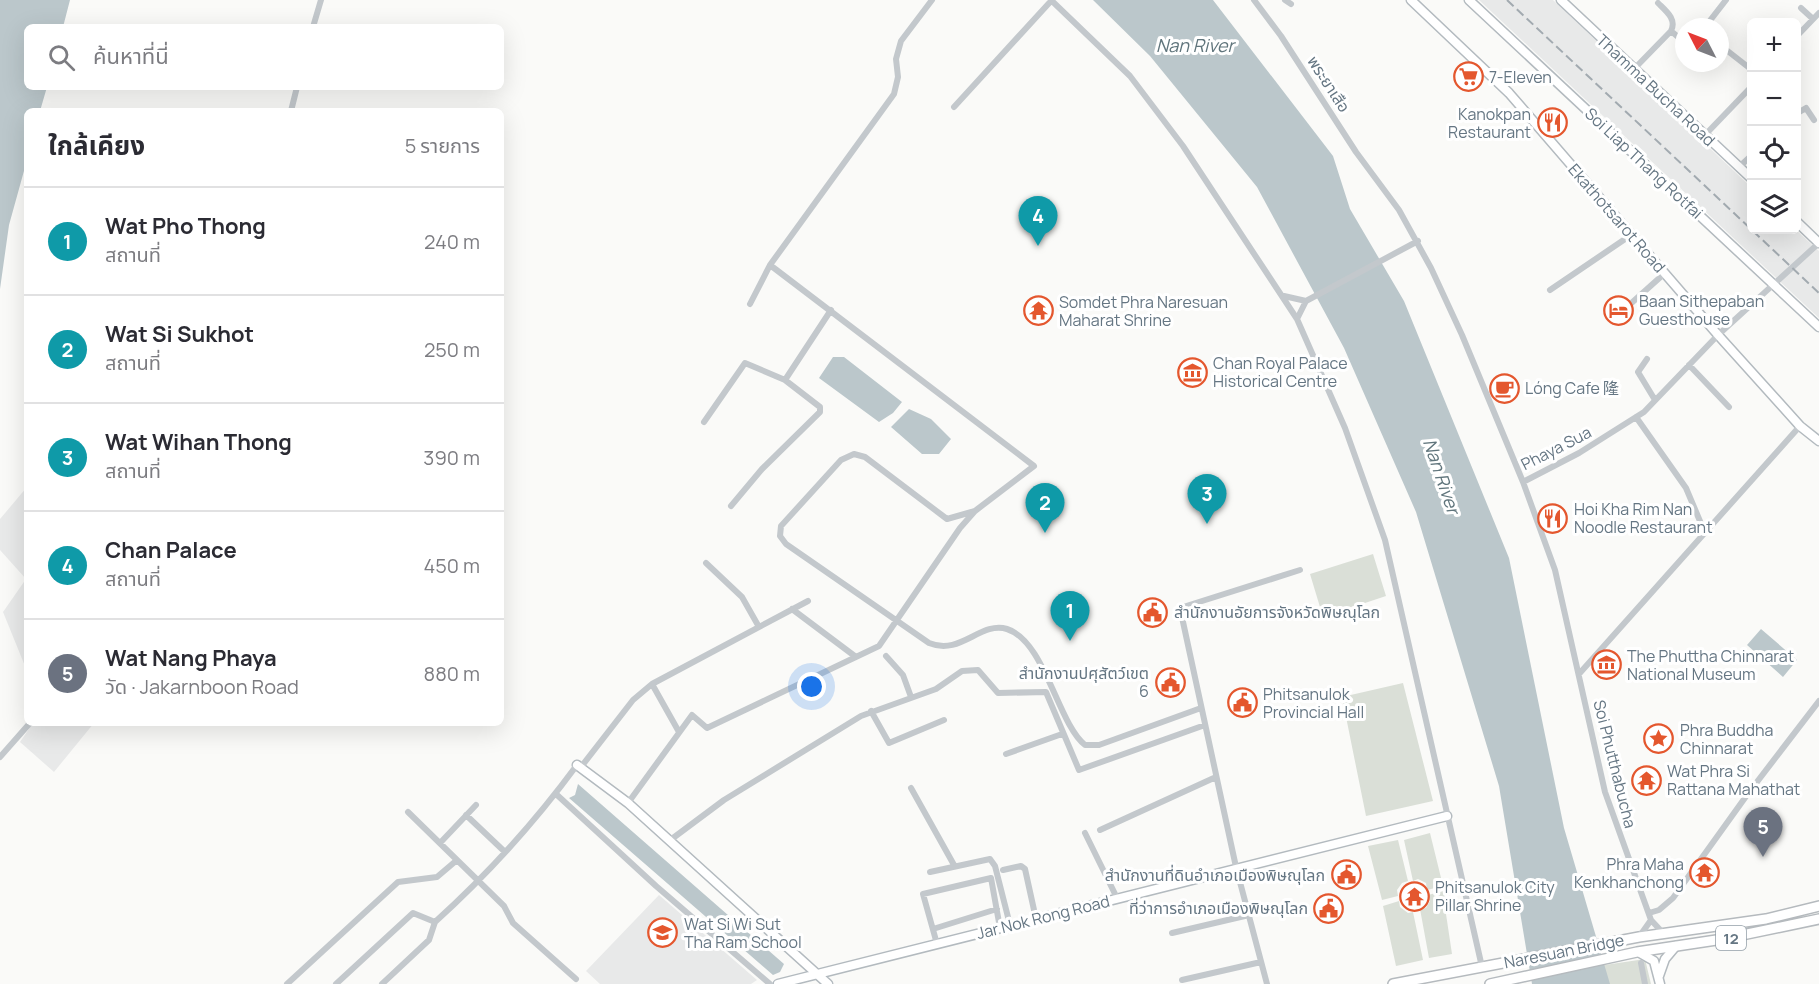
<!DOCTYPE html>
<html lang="th">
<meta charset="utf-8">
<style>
:root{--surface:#fff;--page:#f2f2f3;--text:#2b2b33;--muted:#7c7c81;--line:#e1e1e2;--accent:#2563eb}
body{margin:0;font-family:Manrope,"Noto Sans SC","Noto Sans Thai",sans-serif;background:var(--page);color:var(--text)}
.controls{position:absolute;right:18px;top:18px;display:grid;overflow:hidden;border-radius:9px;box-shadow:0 6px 24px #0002}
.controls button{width:54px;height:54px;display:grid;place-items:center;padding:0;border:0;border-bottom:2px solid var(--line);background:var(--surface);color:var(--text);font:30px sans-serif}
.compass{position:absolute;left:1675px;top:18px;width:54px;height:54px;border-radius:50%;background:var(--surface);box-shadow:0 6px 24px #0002;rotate:312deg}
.you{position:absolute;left:812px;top:687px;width:21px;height:21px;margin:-15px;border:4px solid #fff;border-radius:50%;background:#1a73e8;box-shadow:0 0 0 9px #1a73e833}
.badge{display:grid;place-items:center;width:39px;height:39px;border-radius:50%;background:var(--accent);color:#fff;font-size:20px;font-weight:700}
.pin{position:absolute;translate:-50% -50px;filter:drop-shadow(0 2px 3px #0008)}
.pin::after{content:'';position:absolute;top:32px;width:21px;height:18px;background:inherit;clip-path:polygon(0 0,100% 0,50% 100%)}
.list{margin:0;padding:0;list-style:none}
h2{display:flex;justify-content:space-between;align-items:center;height:78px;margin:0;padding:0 24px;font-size:26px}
h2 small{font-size:20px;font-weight:400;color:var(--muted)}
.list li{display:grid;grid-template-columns:39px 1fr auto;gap:18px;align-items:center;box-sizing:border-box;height:108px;padding:0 24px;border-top:2px solid var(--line)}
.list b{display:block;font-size:22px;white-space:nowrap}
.list p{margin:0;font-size:20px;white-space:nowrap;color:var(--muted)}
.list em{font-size:20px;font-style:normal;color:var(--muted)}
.icon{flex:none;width:33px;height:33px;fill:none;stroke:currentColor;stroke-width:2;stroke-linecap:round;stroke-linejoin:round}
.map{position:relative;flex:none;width:1819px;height:984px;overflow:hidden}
.search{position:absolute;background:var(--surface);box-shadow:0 6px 24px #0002;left:24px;top:24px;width:480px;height:66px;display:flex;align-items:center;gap:15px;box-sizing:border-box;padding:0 21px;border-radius:9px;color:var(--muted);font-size:22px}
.panel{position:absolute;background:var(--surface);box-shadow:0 6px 24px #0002;left:24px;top:108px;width:480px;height:618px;border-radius:9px}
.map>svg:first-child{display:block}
</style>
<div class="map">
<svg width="1819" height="984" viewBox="0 0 1819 984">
<rect width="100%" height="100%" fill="#fafaf8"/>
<path fill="#e8e9e9" d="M1479 0H1553L1751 187 1752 230H1796L1819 251V318Z
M27 487V671L3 612 26 579 0 550V519Z
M33 723H94L54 772 20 742Z
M659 895 757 980 751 984H600L586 971Z"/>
<path fill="#dadfd7" d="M1373 554 1386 596 1323 617 1310 574Z
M1403 683 1433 801 1366 816 1342 697Z
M1430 833 1443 886 1427 890 1426 883 1418 879 1413 881 1404 840Z
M1398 840 1408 881 1402 883 1397 890 1398 896 1382 900 1368 846Z
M1444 891 1448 904 1446 914 1452 954 1429 958 1420 909 1426 908 1430 901 1428 895Z
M1399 901 1400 907 1408 913 1413 912 1423 960 1396 966 1383 906Z
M1645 959 1651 984H1603L1598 966Z"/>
<path fill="#bbc7cb" d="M0 0H70L63 27H27V87H47L40 111H27V160L9 225 0 289Z
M1093 0H1213L1333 156 1350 209 1404 301 1509 558 1564 828 1610 984H1532L1499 786 1416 512 1344 348 1257 187 1150 56Z
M833 357H844L902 402 893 413 879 422 819 378Z
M909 409 931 419 951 439 939 454H922L891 427Z
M1761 629 1797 660 1783 677 1747 645Z
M578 784 784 964 780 972 773 975 569 798 575 795Z"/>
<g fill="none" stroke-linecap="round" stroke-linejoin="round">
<defs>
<path id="secondary" d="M1411 0 1509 93 1718 335 1800 426 1819 441
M1469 0 1819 327
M1561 0 1752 179
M1796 221 1819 243
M577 765 628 803 828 984
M1640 953 1654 961 1660 984
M1659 976 1665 959 1676 946
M778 984 1447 816"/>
<path id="primary" d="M1393 984 1639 937 1766 919 1819 906
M1490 984 1637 952 1723 939 1819 919"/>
</defs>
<use href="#secondary" stroke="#b3babf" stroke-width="11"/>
<use href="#primary" stroke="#b5babe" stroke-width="12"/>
<path stroke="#c3c8cc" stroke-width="6" d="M1051 0 1130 76 1183 146 1297 319 1345 428 1385 540 1482 967
M1254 0 1281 36 1356 152 1399 210 1431 268 1462 335 1523 482 1555 570 1605 792 1651 920
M1285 0 1291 4
M1658 3C1666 11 1677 19 1671 31
M1801 8 1813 19
M313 27 321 0
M1705 27 1726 0
M1796 37 1819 13
M1720 45 1752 70
M1634 69 1671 31 1684 42
M954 107 1051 1
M291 111 297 87
M1796 114 1806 108 1814 120
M1705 135 1752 86
M1739 167 1752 155
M1550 290 1631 235
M1284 296 1306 301
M1306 301 1418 241
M750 304 770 265
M1627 307 1665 273
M1297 319 1306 301
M1647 359 1638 372 1655 400
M1689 365 1729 407
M1636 417 1686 488 1705 533
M704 422 745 363 785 380
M1523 482 1579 453 1644 412 1718 335 1819 243
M731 506 762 469 820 412V407L785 380 831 310
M975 511 947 519 865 457 854 454 841 460 781 526 780 536 786 544 929 643C961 656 980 621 1007 629 1045 641 1058 724 1085 745H1099L1201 708
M706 563 742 597 759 627
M792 609 856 657
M886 656 903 675 911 697
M1579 674 1800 426
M652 684 679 732
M871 711 889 743 944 720
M1006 754 1062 734
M0 757 30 723
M581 767 633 700 652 684 808 601
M911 788 954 865
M556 794 656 886 770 984
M628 803 692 715 707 728 879 646 960 528 975 511 1034 466 770 265 894 94 898 77 896 59 901 41 932 0
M408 812 504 906 513 923 576 979
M466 815 505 852
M1100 830 1216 777
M1085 833 1117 898
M669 841 724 800 861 716 936 689 962 671 978 670 998 693 1046 692 1079 770 1205 725
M440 843 476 805
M1003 870 1021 866 1025 869 1036 919
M930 872 990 859 995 866 1010 925
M1649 913 1659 910 1673 898 1747 795 1819 701
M933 929 997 909
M1172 933 1249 915
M1639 937 1651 920 1664 934
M937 944 923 894 991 878 1000 928
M1641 963 1645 984
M1182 980 1261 962
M287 984 398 882 437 877 457 860
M336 984 413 913 435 922C488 874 535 822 577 765
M382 984 429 940 435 922
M1267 984 1236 867 1180 608 1300 570"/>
<use href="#secondary" stroke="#fff" stroke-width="8"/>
<use href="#primary" stroke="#fff" stroke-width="9"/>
<path stroke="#a2aab0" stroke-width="2" stroke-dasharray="9 4.5" stroke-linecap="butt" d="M1507 0 1819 293"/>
</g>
<defs>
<symbol id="supermarket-ring" viewBox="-11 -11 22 22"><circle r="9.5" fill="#fff" stroke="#e4572e" stroke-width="1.5"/><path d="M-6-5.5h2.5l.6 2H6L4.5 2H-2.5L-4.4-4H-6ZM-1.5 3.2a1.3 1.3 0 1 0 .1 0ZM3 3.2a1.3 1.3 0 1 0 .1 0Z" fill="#e4572e"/></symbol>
<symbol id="restaurant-ring" viewBox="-11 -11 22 22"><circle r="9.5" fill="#fff" stroke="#e4572e" stroke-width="1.5"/><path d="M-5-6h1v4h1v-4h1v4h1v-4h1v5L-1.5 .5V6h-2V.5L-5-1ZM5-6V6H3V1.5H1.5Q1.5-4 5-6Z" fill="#e4572e"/></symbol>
<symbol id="hotel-ring" viewBox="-11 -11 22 22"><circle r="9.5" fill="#fff" stroke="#e4572e" stroke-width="1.5"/><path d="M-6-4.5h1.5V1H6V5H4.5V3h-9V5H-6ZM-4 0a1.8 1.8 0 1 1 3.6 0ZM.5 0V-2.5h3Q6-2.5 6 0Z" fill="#e4572e"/></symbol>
<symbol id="temple-ring" viewBox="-11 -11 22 22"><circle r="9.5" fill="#fff" stroke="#e4572e" stroke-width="1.5"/><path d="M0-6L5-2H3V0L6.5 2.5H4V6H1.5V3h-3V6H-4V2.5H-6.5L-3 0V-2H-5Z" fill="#e4572e"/></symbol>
<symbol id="museum-ring" viewBox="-11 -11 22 22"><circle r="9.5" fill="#fff" stroke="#e4572e" stroke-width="1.5"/><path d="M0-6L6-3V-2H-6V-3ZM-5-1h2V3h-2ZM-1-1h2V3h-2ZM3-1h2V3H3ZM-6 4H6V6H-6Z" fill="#e4572e"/></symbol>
<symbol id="cafe-ring" viewBox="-11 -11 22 22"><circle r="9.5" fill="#fff" stroke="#e4572e" stroke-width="1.5"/><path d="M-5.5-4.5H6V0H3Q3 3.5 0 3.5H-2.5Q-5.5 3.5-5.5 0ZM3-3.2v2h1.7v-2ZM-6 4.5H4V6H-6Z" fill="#e4572e"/></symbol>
<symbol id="civic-ring" viewBox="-11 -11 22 22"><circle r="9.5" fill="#fff" stroke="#e4572e" stroke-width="1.5"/><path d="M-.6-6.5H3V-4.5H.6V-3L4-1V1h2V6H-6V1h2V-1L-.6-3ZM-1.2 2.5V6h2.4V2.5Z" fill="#e4572e"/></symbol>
<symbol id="sight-ring" viewBox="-11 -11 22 22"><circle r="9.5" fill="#fff" stroke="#e4572e" stroke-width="1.5"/><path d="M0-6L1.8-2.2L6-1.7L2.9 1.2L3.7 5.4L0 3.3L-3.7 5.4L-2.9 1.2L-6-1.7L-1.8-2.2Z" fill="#e4572e"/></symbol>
<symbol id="school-ring" viewBox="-11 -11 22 22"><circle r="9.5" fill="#fff" stroke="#e4572e" stroke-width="1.5"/><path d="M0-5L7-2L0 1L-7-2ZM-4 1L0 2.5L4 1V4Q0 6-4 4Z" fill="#e4572e"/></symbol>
</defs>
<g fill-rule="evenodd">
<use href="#supermarket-ring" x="1452" y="60" width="33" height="33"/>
<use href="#restaurant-ring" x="1536" y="106" width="33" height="33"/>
<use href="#hotel-ring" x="1602" y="294" width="33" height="33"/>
<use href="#temple-ring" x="1022" y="294" width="33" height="33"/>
<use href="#museum-ring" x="1176" y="356" width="33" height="33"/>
<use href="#cafe-ring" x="1488" y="372" width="33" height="33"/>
<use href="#restaurant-ring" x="1536" y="502" width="33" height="33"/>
<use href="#civic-ring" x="1136" y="596" width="33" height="33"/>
<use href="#museum-ring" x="1590" y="648" width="33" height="33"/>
<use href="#civic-ring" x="1154" y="666" width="33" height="33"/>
<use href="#civic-ring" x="1226" y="686" width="33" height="33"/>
<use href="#sight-ring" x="1642" y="722" width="33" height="33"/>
<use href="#temple-ring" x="1630" y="764" width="33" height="33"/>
<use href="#temple-ring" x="1688" y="856" width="33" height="33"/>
<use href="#civic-ring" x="1330" y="858" width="33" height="33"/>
<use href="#temple-ring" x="1398" y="880" width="33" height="33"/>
<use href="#civic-ring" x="1312" y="892" width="33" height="33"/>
<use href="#school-ring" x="646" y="916" width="33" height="33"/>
</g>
<g text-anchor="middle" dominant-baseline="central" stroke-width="6" stroke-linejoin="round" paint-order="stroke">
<rect fill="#fff" stroke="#939fa8" stroke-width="1.5" x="1716" y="926" width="30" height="24" rx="4.5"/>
<g font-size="15" font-weight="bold" fill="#657683">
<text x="1731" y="938">12</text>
</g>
<g font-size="16" fill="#657683" stroke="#fff" text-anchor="start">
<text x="1489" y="77">7-Eleven</text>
<text x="1531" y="114" text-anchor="end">Kanokpan<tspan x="1531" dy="18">Restaurant</tspan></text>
<text x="1639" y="301">Baan Sithepaban<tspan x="1639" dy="18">Guesthouse</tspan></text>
<text x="1059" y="302">Somdet Phra Naresuan<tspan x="1059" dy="18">Maharat Shrine</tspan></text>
<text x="1213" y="363">Chan Royal Palace<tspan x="1213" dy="18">Historical Centre</tspan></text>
<text x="1525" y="388">Lóng Cafe 隆</text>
<text x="1574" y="509">Hoi Kha Rim Nan<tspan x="1574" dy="18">Noodle Restaurant</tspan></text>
<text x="1174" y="612">สำนักงานอัยการจังหวัดพิษณุโลก</text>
<text x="1627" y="656">The Phuttha Chinnarat<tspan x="1627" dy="18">National Museum</tspan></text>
<text x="1149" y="673" text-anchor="end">สำนักงานปศุสัตว์เขต<tspan x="1149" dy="18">6</tspan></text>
<text x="1263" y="694">Phitsanulok<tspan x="1263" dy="18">Provincial Hall</tspan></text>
<text x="1680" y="730">Phra Buddha<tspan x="1680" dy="18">Chinnarat</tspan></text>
<text x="1667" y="771">Wat Phra Si<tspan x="1667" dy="18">Rattana Mahathat</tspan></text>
<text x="1684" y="864" text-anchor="end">Phra Maha<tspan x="1684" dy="18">Kenkhanchong</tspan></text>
<text x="1325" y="875" text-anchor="end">สำนักงานที่ดินอำเภอเมืองพิษณุโลก</text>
<text x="1435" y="887">Phitsanulok City<tspan x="1435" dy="18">Pillar Shrine</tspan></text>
<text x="1308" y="908" text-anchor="end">ที่ว่าการอำเภอเมืองพิษณุโลก</text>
<text x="684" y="924">Wat Si Wi Sut<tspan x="684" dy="18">Tha Ram School</tspan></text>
</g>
<g font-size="16" fill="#657683" stroke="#fff">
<text transform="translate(1329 84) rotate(57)">พระยาเสือ</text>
<text transform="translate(1656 90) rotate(43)">Thamma Bucha Road</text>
<text transform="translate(1644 163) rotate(43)">Soi Liap Thang Rotfai</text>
<text transform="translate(1617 218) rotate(49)">Ekathotsarot Road</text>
<text transform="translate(1556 448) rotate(-27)">Phaya Sua</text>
<text transform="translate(1615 764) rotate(76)">Soi Phutthabucha</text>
<text transform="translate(1043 917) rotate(-14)">Jar Nok Rong Road</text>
<text transform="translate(1564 951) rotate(-11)">Naresuan Bridge</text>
</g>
<g font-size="18" font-style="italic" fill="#60757c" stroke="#fff">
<text x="1195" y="45">Nan River</text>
<text transform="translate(1442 476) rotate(71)">Nan River</text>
</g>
</g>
</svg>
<div class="controls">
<button>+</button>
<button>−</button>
<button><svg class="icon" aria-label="locate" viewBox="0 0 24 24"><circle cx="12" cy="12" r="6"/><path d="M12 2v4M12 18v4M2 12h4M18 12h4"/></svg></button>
<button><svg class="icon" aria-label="layers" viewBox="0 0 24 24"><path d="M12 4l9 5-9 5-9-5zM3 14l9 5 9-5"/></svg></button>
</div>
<svg class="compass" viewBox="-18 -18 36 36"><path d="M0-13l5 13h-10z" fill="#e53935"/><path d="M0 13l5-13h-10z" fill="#7c7c81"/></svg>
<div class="you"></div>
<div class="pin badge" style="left:1070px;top:641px;background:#0f9aa8">1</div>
<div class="pin badge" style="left:1045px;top:533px;background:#0f9aa8">2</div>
<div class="pin badge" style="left:1207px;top:524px;background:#0f9aa8">3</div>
<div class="pin badge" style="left:1038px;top:246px;background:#0f9aa8">4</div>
<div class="pin badge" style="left:1763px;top:857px;background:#6b7280">5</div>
<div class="search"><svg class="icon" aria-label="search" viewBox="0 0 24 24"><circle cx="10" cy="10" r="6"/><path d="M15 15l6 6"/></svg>ค้นหาที่นี่</div>
<section class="panel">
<h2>ใกล้เคียง<small>5 รายการ</small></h2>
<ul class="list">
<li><span class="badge" style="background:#0f9aa8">1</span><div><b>Wat Pho Thong</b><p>สถานที่</p></div><em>240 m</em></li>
<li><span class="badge" style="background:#0f9aa8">2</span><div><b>Wat Si Sukhot</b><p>สถานที่</p></div><em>250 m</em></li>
<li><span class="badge" style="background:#0f9aa8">3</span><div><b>Wat Wihan Thong</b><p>สถานที่</p></div><em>390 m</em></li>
<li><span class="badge" style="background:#0f9aa8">4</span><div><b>Chan Palace</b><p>สถานที่</p></div><em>450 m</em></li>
<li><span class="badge" style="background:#6b7280">5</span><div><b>Wat Nang Phaya</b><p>วัด · Jakarnboon Road</p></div><em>880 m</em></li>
</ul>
</section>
</div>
